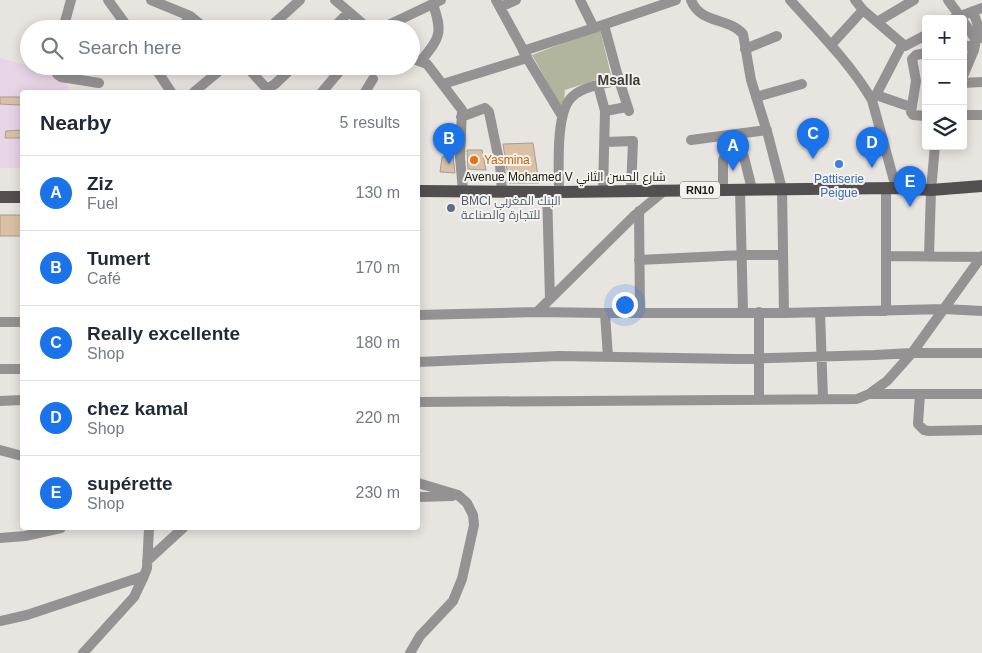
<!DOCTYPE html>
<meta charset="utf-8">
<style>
:root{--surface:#fff;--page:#f6f6f7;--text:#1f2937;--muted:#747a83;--line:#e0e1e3;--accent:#1a73e8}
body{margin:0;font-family:Arial,Cairo,sans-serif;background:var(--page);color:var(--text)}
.controls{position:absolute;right:15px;top:15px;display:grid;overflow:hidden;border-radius:5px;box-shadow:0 2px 12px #0003}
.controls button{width:45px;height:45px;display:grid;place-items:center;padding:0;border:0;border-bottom:1px solid var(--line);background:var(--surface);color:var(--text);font:25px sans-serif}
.you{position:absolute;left:624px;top:304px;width:18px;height:18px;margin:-12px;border:4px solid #fff;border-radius:50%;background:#1a73e8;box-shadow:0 0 0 8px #1a73e833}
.badge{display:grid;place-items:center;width:32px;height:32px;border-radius:50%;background:var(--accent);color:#fff;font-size:16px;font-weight:700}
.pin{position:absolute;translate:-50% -41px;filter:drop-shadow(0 1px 2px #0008)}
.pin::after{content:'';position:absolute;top:26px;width:18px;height:15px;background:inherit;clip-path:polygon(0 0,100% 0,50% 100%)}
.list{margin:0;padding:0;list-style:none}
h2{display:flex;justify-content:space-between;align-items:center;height:65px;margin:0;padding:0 20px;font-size:21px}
h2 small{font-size:16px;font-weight:400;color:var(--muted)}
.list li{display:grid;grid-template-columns:32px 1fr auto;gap:15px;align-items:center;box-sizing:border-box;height:75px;padding:0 20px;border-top:1px solid var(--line)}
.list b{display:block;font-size:19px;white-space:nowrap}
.list p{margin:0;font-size:16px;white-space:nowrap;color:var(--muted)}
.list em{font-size:16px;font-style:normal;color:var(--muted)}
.icon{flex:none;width:28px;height:28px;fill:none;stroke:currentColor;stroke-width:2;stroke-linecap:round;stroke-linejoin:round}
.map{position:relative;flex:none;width:982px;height:653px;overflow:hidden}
.search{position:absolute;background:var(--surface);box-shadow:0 2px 12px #0003;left:20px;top:20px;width:400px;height:55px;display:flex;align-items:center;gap:12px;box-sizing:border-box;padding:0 18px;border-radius:28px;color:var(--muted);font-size:19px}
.panel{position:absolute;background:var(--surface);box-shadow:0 2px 12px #0003;left:20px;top:90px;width:400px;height:440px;border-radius:5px}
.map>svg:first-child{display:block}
</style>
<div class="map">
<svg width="982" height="653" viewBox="0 0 982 653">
<rect width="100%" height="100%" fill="#e8e4e0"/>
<path fill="#e7d4e5" d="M0 58 62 75 69 89V92H22V168H0Z"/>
<path fill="#b2b59e" d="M600 29 611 75 565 90 564 101 560 105 532 55Z"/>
<path fill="#dbc1a3" stroke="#a19e9a" d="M0 97H22V105L0 104Z
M22 130V138H5L6 131Z
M533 143 539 183H509L503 144Z
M467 150H482L486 170 468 169Z
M453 156 455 173 440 172 442 157Z
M0 215H22V236H0Z"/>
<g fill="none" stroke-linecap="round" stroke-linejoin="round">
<path stroke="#949293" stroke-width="10" d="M108 0 129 29
M151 0 190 16 206 29
M335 0 369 29
M496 0 527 57
M580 0 594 28 676 0
M691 0C700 24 728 17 743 34L751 80 768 135 782 189 784 313
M790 0C819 32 850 63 872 100L896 188
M855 0 863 10 905 46 926 35
M948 0 962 19
M500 7 516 0
M973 11 982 38
M953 19 982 8
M963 21 976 40 974 50 963 76
M877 22 914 0
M63 29 71 0
M181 29 190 16
M268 29 300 0
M332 29 349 12
M380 29 441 0
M831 45 863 10
M963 47 975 45
M745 49 777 36
M523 51 594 28
M926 53 916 55 912 59 916 81 911 112 913 115 926 116
M411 58 427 64 462 110 460 157 463 191
M421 61C440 37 443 34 433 4
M56 66 57 74 61 77 99 83
M154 66 171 92
M246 66 267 89 275 84 294 66
M619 80 629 111
M963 83 982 82
M443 84 527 58 562 116
M598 85 605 111
M194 92 225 66
M322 92 344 66
M365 92 373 79
M876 95 911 107
M756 97 802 84
M872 100 876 95 902 45
M963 115H982
M461 117 485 108 489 112 500 165 502 191
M691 140 767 130
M605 142 633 141 631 191
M886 189V311
M723 190V160L725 156 744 157 752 189
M740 190 743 312
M547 191 550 299
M603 191 605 111 627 107
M559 192C559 170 555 112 572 97 583 86 604 84 619 80L604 25
M639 211 640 313
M886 256 981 257
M929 256 931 190 935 146
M639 260 742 255H783
M537 312 635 215 664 191
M759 312V400
M820 312 823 399
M605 313 608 357
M418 315 537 312 605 313H784L944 309 982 311
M0 322H22
M418 362 559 356 737 359 875 355 912 353H982
M0 369H22
M871 394H982
M920 394 918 424 924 430 929 431 982 430
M0 401 22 400
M418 402 857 399 869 394 887 381 912 353 982 256
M0 450 22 456
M418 497 452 496
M0 538 25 536 61 528
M147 561 183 528
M0 621 27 615 144 576 147 568 149 528
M83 653 134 597 144 576
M410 653 420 636 453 601 462 579 474 525 473 515 467 503 458 495 418 483"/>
<path stroke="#534f50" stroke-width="12" d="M418 191 559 192 896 188 931 190 982 186
M0 197H22"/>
</g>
<circle fill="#e8710a" stroke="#f5f1ed" stroke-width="2" cx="474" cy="160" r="5"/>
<circle fill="#3f7fe0" stroke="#f5f1ed" stroke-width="2" cx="839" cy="164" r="5"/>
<circle fill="#5c6f8a" stroke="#f5f1ed" stroke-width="2" cx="451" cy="208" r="5"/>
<g text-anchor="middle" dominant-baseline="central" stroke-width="4" stroke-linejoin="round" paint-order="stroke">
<rect fill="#f5f1ed" stroke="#5c5a59" stroke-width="1" x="680" y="181.5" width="40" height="17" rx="4"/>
<g font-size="11" font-weight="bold" fill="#1b1a19">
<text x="700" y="190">RN10</text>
</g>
<g font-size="12" fill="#c56008" stroke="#f5f1ed" text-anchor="start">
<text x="484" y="160">Yasmina</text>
</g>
<g font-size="12" fill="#1b1a19" stroke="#f5f1ed">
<text x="565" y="177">Avenue Mohamed V شارع الحسن الثاني</text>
</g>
<g font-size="12" fill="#366cbe" stroke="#f5f1ed">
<text x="839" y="179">Pattiserie<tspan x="839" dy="14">Peigue</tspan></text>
</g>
<g font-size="12" fill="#4e5e75" stroke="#f5f1ed" text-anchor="start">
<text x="461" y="201">BMCI البنك المغربي<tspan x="461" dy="14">للتجارة والصناعة</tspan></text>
</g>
<g font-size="14" font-weight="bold" fill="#3f3c39" stroke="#f5f1ed">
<text x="619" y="80">Msalla</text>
</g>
</g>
</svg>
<div class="controls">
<button>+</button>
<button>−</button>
<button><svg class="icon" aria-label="layers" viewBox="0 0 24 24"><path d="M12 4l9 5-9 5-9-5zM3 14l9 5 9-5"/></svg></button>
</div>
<div class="you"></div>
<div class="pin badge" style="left:733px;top:171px">A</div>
<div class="pin badge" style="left:449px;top:164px">B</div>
<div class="pin badge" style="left:813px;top:159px">C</div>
<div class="pin badge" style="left:872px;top:168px">D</div>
<div class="pin badge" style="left:910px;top:207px">E</div>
<div class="search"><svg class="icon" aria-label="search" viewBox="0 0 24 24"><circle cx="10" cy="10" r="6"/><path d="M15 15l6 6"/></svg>Search here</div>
<section class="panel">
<h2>Nearby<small>5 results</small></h2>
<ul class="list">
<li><span class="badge">A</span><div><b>Ziz</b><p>Fuel</p></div><em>130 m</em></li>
<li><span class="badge">B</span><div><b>Tumert</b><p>Café</p></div><em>170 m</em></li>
<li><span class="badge">C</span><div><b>Really excellente</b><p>Shop</p></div><em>180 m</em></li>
<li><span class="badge">D</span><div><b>chez kamal</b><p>Shop</p></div><em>220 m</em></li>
<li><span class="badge">E</span><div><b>supérette</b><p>Shop</p></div><em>230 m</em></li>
</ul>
</section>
</div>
